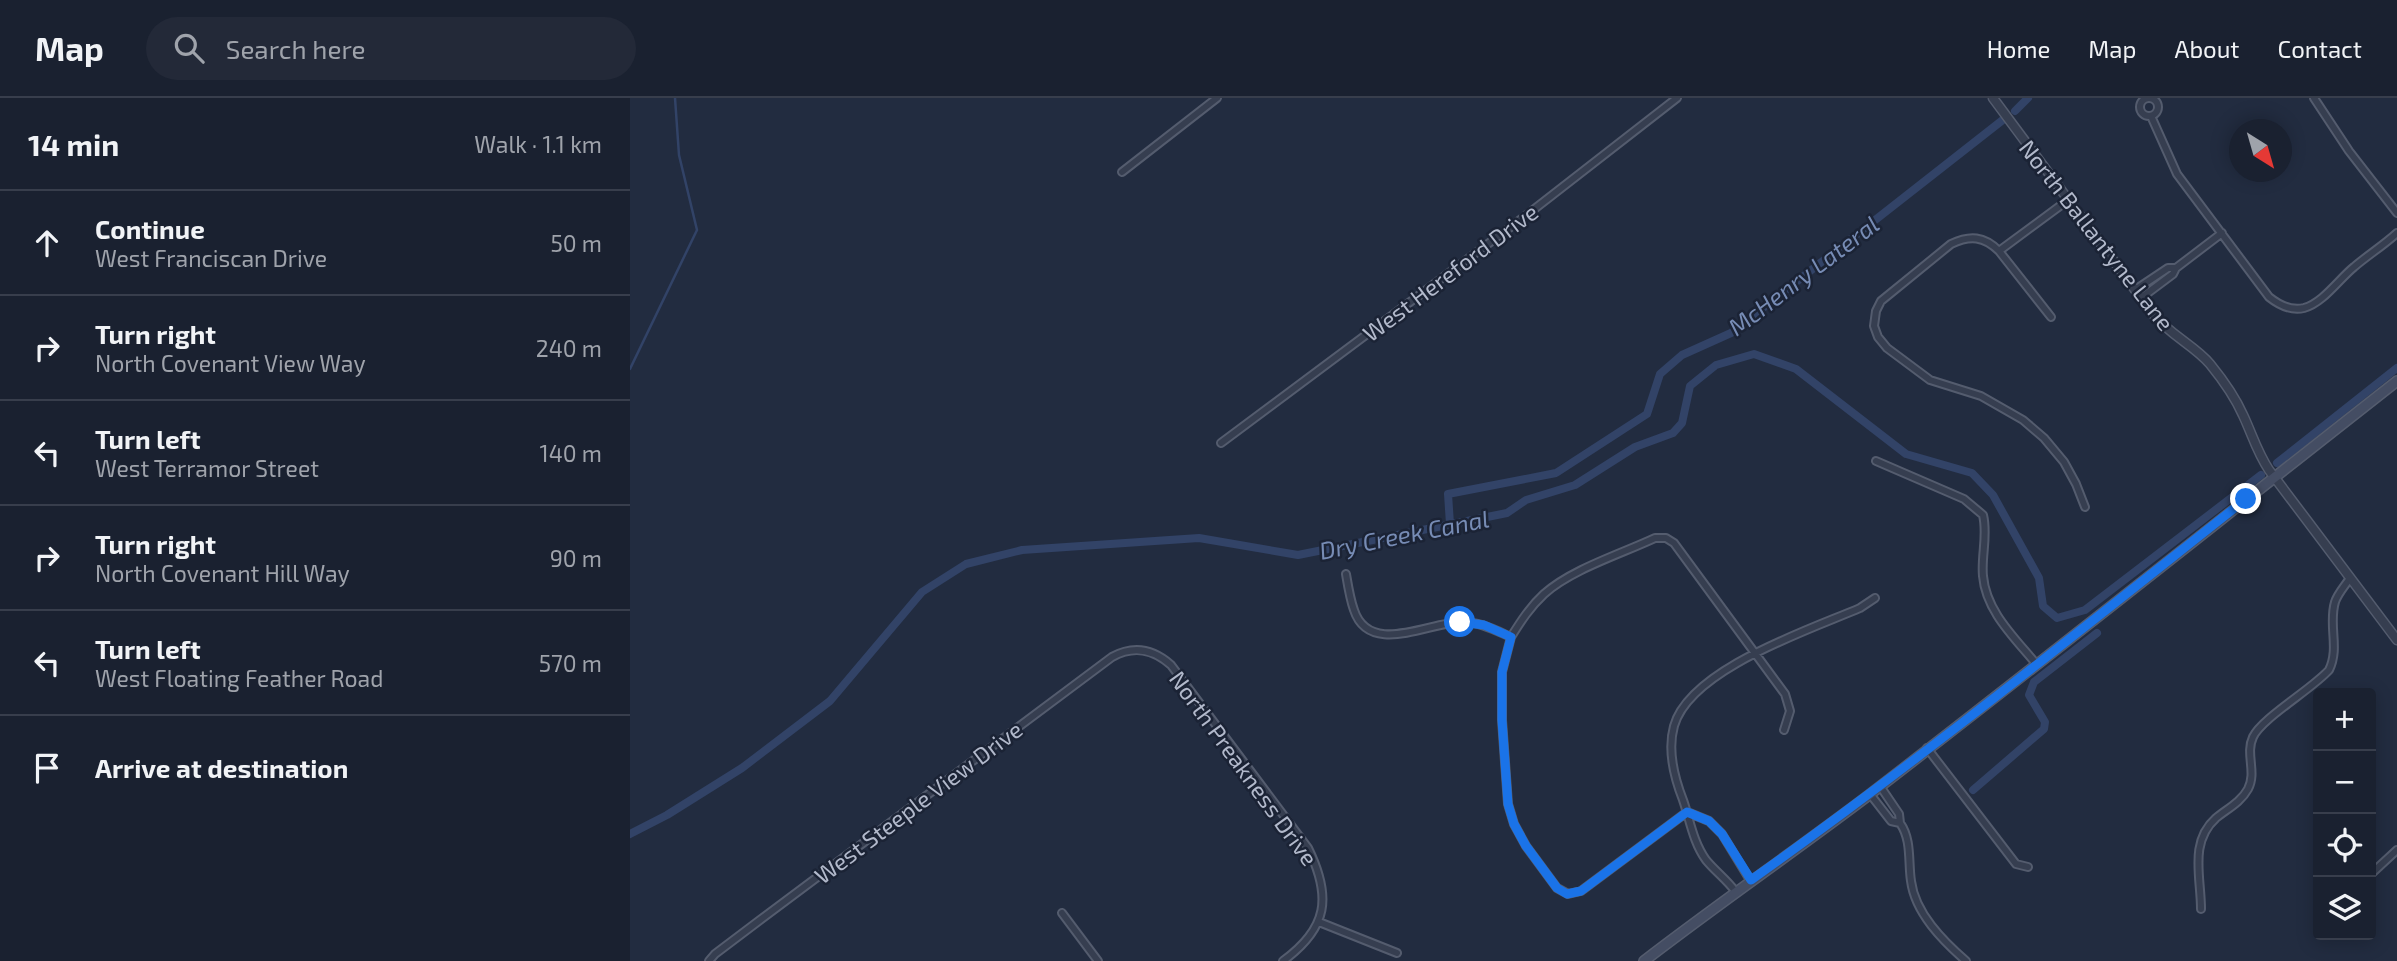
<!DOCTYPE html>
<meta charset="utf-8">
<style>
:root{--surface:#1a2130;--page:#232938;--text:#f1f3f6;--muted:#9fa3ab;--line:#383e4c}
body{margin:0;font-family:"Exo 2",sans-serif;background:var(--page);color:var(--text)}
.controls{position:absolute;right:21px;bottom:21px;display:grid;overflow:hidden;border-radius:7px;box-shadow:0 4px 18px #0003}
.controls button{width:63px;height:63px;display:grid;place-items:center;padding:0;border:0;border-bottom:2px solid var(--line);background:var(--surface);color:var(--text);font:35px sans-serif}
.compass{position:absolute;left:1599px;top:21px;width:63px;height:63px;border-radius:50%;background:var(--surface);box-shadow:0 4px 18px #0003;rotate:143deg}
.stop{position:absolute;width:21px;height:21px;margin:-16px;border:5px solid #1a73e8;border-radius:50%;background:#fff}
.stop.end{background:#1a73e8;border-color:#fff;box-shadow:0 2px 7px #0008}
.list{margin:0;padding:0;list-style:none}
h2{display:flex;justify-content:space-between;align-items:center;height:91px;margin:0;padding:0 28px;font-size:30px}
h2 small{font-size:23px;font-weight:400;color:var(--muted)}
.list li{display:grid;grid-template-columns:46px 1fr auto;gap:21px;align-items:center;box-sizing:border-box;height:105px;padding:0 28px;border-top:2px solid var(--line)}
.list b{display:block;font-size:26px;white-space:nowrap}
.list p{margin:0;font-size:23px;white-space:nowrap;color:var(--muted)}
.list em{font-size:23px;font-style:normal;color:var(--muted)}
.icon{flex:none;width:38px;height:38px;fill:none;stroke:currentColor;stroke-width:2;stroke-linecap:round;stroke-linejoin:round}
.map{position:relative;flex:none;width:1767px;height:863px;overflow:hidden}
header{display:flex;align-items:center;gap:42px;box-sizing:border-box;height:98px;padding:0 35px;background:var(--surface);border-bottom:2px solid var(--line)}
header strong{font-size:33px}
nav{display:flex;gap:38px;margin-inline-start:auto;font-size:24px}
.search{width:490px;height:63px;background:var(--page);display:flex;align-items:center;gap:18px;box-sizing:border-box;padding:0 24px;border-radius:38px;color:var(--muted);font-size:26px}
main{display:flex}
aside{flex:1;background:var(--surface)}
.map>svg:first-child{display:block}
</style>
<header>
<strong>Map</strong>
<div class="search"><svg class="icon" aria-label="search" viewBox="0 0 24 24"><circle cx="10" cy="10" r="6"/><path d="M15 15l6 6"/></svg>Search here</div>
<nav><a>Home</a><a>Map</a><a>About</a><a>Contact</a></nav>
</header>
<main>
<aside>
<h2>14 min<small>Walk · 1.1 km</small></h2>
<ul class="list">
<li><svg class="icon" aria-label="ahead" viewBox="0 0 24 24"><path d="M12 20V5M6 11l6-6 6 6"/></svg><div><b>Continue</b><p>West Franciscan Drive</p></div><em>50 m</em></li>
<li><svg class="icon" aria-label="right" viewBox="0 0 24 24"><path d="M7 20v-9h11M14 6l5 5-5 5"/></svg><div><b>Turn right</b><p>North Covenant View Way</p></div><em>240 m</em></li>
<li><svg class="icon" aria-label="left" viewBox="0 0 24 24"><path d="M17 20v-9H6M10 6l-5 5 5 5"/></svg><div><b>Turn left</b><p>West Terramor Street</p></div><em>140 m</em></li>
<li><svg class="icon" aria-label="right" viewBox="0 0 24 24"><path d="M7 20v-9h11M14 6l5 5-5 5"/></svg><div><b>Turn right</b><p>North Covenant Hill Way</p></div><em>90 m</em></li>
<li><svg class="icon" aria-label="left" viewBox="0 0 24 24"><path d="M17 20v-9H6M10 6l-5 5 5 5"/></svg><div><b>Turn left</b><p>West Floating Feather Road</p></div><em>570 m</em></li>
<li><svg class="icon" aria-label="arrive" viewBox="0 0 24 24"><path d="M6 21V4h12l-3 4 3 4H6"/></svg><div><b>Arrive at destination</b></div></li>
</ul>
</aside>
<div class="map">
<svg width="1767" height="863" viewBox="0 0 1767 863">
<rect width="100%" height="100%" fill="#222c40"/>
<g fill="none" stroke-linecap="round" stroke-linejoin="round">
<path stroke="#324367" stroke-width="2.5" d="M0 271 67 132 49 57 45 0"/>
<path stroke="#324367" stroke-width="8" d="M1385 13 1398 0
M1647 365 1767 270
M820 426 818 396 926 375 1017 316 1030 276 1052 257 1101 235 1374 21
M1343 692 1414 631 1415 624 1399 597 1404 584 1467 535
M0 736 37 717 112 670 200 603 292 494 336 466 392 452 569 440 668 457 877 415 896 402 945 387 1005 349 1043 335 1052 325 1060 288 1086 267 1124 256 1166 271 1276 356 1342 375 1363 397 1409 480 1413 508 1427 520 1455 512 1631 377"/>
<defs>
<path id="minor" d="M1684 0 1719 53 1767 115
M1510 9a9 9 0 1 1 18 0a9 9 0 1 1-18 0Z
M1521 18 1547 76 1639 199C1649 207 1661 213 1674 210 1693 205 1709 181 1724 169 1738 157 1754 147 1767 135
M492 74 587 0
M1369 153 1438 102
M1546 170 1592 135
M1505 192 1538 170H1546L1543 176 1511 200
M1421 219 1369 153C1354 138 1340 137 1321 146L1251 203 1246 213 1244 228 1248 239 1257 250 1300 282 1351 298 1393 322 1414 340 1434 364 1446 386 1455 409
M591 345 894 119 1047 0
M1246 363 1334 401 1353 417C1358 437 1351 458 1353 478 1356 514 1386 541 1407 567
M716 476C718 488 720 501 724 512 739 558 798 525 830 524 848 523 865 532 881 539 891 523 900 509 914 496 942 471 991 456 1025 440H1036L1044 445 1155 596 1160 613 1154 632
M881 539 872 574V622L878 706 884 726 896 748 927 790 938 796 951 793 1057 714
M1297 650 1386 766 1398 769
M1240 696 1261 723 1270 725 1269 716 1250 688
M1057 714 1079 723 1092 736 1120 782
M1270 725C1282 742 1278 764 1281 783 1285 815 1313 843 1336 863
M1741 776 1767 752
M1105 793C1097 782 1085 773 1076 762 1063 744 1060 722 1053 702 1044 679 1037 653 1044 628 1060 571 1179 532 1230 510L1245 500
M1571 811C1571 779 1559 744 1586 720 1597 711 1611 704 1618 691 1627 674 1615 656 1623 639 1632 620 1682 591 1699 572 1710 550 1698 527 1705 504 1708 495 1715 488 1720 480
M432 815 468 863
M689 824 767 855
M79 863 85 856 130 822 482 559C504 547 523 551 541 567L678 750C702 799 698 830 653 863"/>
<path id="tertiary" d="M1363 0 1523 216C1540 237 1565 248 1580 266 1593 282 1605 299 1613 317 1622 336 1627 354 1639 372L1767 542"/>
<path id="secondary" d="M1014 863C1088 806 1165 753 1239 697 1416 561 1591 421 1767 283"/>
</defs>
<use href="#minor" stroke="#545c6e" stroke-width="10"/>
<use href="#tertiary" stroke="#545c6e" stroke-width="11"/>
<use href="#secondary" stroke="#545c6e" stroke-width="12"/>
<use href="#minor" stroke="#363e50" stroke-width="6"/>
<use href="#tertiary" stroke="#363e50" stroke-width="8"/>
<use href="#secondary" stroke="#444d63" stroke-width="9"/>
</g>
<g fill="none" stroke-linecap="round" stroke-linejoin="round">
<path stroke="#1a73e8" stroke-width="9" d="M830 524 854 527 881 539 872 574V622L878 706 884 726 896 748 927 790 937 796 951 793 1057 714 1079 723 1092 736 1121 782C1290 662 1453 530 1616 401"/>
</g>
<g text-anchor="middle" dominant-baseline="central" stroke-width="5" stroke-linejoin="round" paint-order="stroke">
<g font-size="23" fill="#b2b9cb" stroke="#1b2335">
<text transform="translate(1467 137) rotate(52)">North Ballantyne Lane</text>
<text transform="translate(820 174) rotate(-37)">West Hereford Drive</text>
<text transform="translate(614 670) rotate(54)">North Preakness Drive</text>
<text transform="translate(288 704) rotate(-37)">West Steeple View Drive</text>
</g>
<g font-size="24" font-style="italic" fill="#778cb5" stroke="#1b2335">
<text transform="translate(1173 177) rotate(-37)">McHenry Lateral</text>
<text transform="translate(774 436) rotate(-11)">Dry Creek Canal</text>
</g>
</g>
</svg>
<div class="controls">
<button>+</button>
<button>−</button>
<button><svg class="icon" aria-label="locate" viewBox="0 0 24 24"><circle cx="12" cy="12" r="6"/><path d="M12 2v4M12 18v4M2 12h4M18 12h4"/></svg></button>
<button><svg class="icon" aria-label="layers" viewBox="0 0 24 24"><path d="M12 4l9 5-9 5-9-5zM3 14l9 5 9-5"/></svg></button>
</div>
<svg class="compass" viewBox="-18 -18 36 36"><path d="M0-13l5 13h-10z" fill="#e53935"/><path d="M0 13l5-13h-10z" fill="#9fa3ab"/></svg>
<div class="stop" style="left:830px;top:524px"></div>
<div class="stop end" style="left:1616px;top:401px"></div>
</div>
</main>
